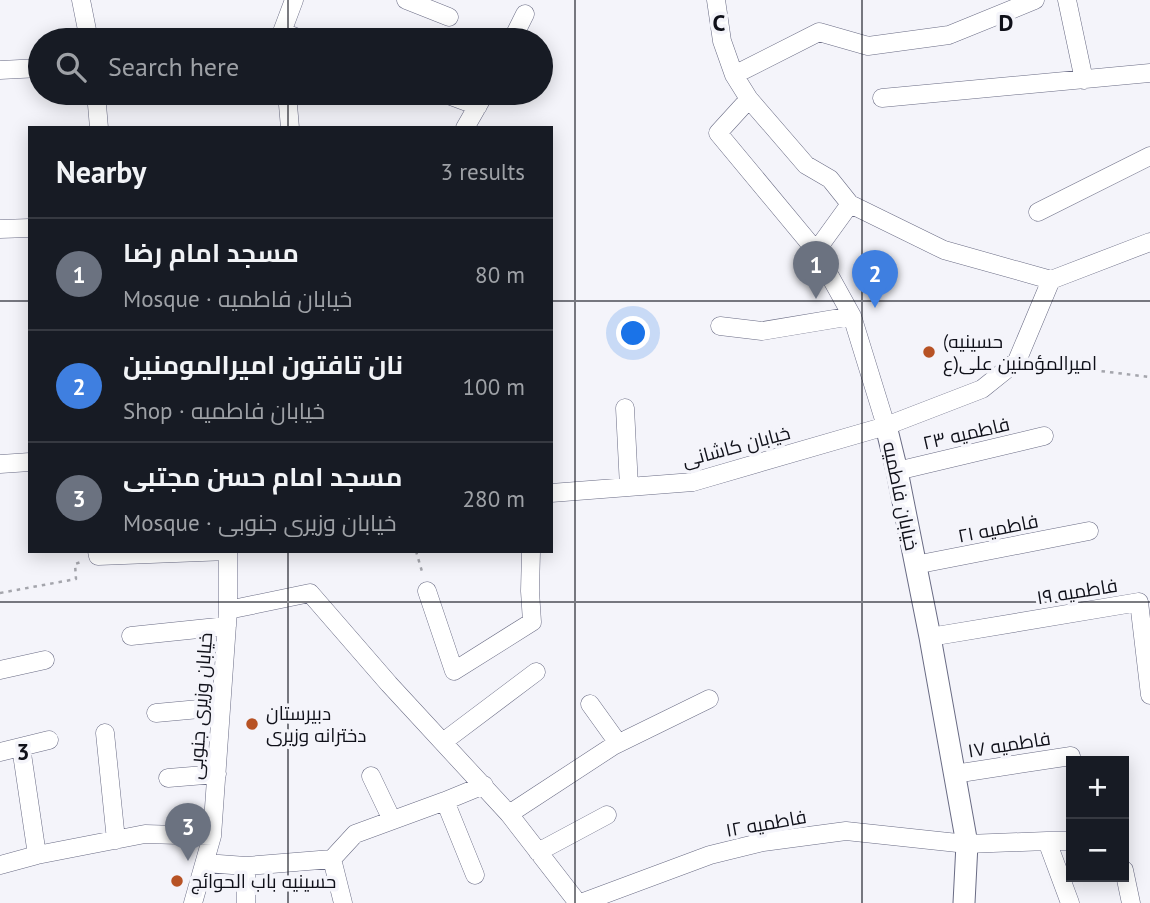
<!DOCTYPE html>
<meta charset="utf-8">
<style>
:root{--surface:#171b24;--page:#20242c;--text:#f1f3f6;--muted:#9ea1a6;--line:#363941;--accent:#0f766e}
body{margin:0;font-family:"PT Sans",Cairo,sans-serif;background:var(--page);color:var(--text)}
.controls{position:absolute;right:21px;bottom:21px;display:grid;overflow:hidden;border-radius:0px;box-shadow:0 4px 18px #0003}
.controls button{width:63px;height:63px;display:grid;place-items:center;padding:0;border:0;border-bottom:2px solid var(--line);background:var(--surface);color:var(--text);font:35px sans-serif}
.you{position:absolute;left:634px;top:334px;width:24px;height:24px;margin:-18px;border:5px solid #fff;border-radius:50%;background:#1a73e8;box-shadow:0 0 0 10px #1a73e833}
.badge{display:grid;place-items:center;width:46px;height:46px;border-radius:50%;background:var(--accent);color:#fff;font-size:23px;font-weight:700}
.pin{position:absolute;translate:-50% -58px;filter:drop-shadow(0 2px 4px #0008)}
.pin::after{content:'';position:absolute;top:37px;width:24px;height:21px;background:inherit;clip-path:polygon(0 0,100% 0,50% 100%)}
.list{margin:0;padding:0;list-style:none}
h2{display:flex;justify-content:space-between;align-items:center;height:91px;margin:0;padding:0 28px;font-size:30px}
h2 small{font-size:23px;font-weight:400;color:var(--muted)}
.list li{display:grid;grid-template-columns:46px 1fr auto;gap:21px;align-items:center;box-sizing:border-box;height:112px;padding:0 28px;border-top:2px solid var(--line)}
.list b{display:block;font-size:26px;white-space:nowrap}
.list p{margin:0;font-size:23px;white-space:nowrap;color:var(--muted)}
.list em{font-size:23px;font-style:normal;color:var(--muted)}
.icon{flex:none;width:38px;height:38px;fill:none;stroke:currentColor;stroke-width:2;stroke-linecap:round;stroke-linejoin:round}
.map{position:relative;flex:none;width:1150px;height:903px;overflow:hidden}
.search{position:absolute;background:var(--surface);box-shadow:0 4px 18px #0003;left:28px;top:28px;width:525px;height:77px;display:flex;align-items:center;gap:18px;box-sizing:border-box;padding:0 24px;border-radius:38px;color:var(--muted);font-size:26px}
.panel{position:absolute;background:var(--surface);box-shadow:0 4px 18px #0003;left:28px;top:126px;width:525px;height:427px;border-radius:0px}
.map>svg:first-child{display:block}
</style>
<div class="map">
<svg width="1150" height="903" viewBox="0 0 1150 903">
<rect width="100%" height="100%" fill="#f4f4fa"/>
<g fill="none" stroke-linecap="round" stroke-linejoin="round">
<defs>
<path id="minor" d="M81 0 89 40
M406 0 449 17
M716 0 722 41 734 75 749 99 806 165 830 179 850 204
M1067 0 1084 80
M282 32 303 40
M282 40V32L294 0
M512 40 525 14
M0 70 40 68
M734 75 819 32 868 46 949 35 1035 0
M96 93 99 128
M287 93 290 128
M443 93 478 106
M882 98 1150 73
M749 99 718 133 816 251 852 316 886 426
M465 128 485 93
M1038 212 1150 156
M0 229 30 228
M816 251 850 204 944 250 1051 280
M720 326 762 331 852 316
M625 408 629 487
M0 464 30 462
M897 471 1044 436
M551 493 693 482 886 426 982 389 1017 361 1051 280 1150 242
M97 551 98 556 228 551
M915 565 1089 531
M427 591 454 671 532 622 530 591 531 551
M228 610 310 593 389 684 509 814 578 903
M131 636 227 626
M930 637 1139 602 1150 695
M0 670 45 660
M590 704 618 743
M156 713 221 707
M105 733 116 840
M443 742 536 672
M21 747 37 855
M0 752 49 740
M954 774 1071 756
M371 776 392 820
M168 778 217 774
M445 801 475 875
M509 814 613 746 709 699
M1047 841H1071
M538 852 607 815
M332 859 343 903
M205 863 246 866 332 859 355 834 445 801 484 785
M0 865 37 855 145 834 212 836
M246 866V903
M1124 870 1131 903
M193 903 212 836 228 610V551
M581 903 710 855 763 842 846 831 967 844 1047 841 1070 903"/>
<path id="major" d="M886 426 897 471 930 637 967 844 964 903"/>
</defs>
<use href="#minor" stroke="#696b84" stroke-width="19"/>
<use href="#major" stroke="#696b84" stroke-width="23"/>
<path stroke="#a4a5ac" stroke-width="2.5" stroke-dasharray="3.5 5" stroke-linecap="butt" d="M1034 363 1150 377
M416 551 423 575
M0 593 76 579 75 564 84 561"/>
<use href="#minor" stroke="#fff" stroke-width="18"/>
<use href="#major" stroke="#fff" stroke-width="21"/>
</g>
<path fill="none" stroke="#0f1019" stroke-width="2" stroke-opacity="0.55" d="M288 0V40M575 0V903M862 0V903M288 93V128M0 301H30M551 301H1150M288 551V903M0 602H1150"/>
<g fill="#b75224" stroke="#f4f4fa" stroke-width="2.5">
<circle cx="929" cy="352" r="7"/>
<circle cx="252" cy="724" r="7"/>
<circle cx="177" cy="881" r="7"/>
</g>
<g text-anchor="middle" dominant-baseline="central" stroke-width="7" stroke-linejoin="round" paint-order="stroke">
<g font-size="19" fill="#0f1019" stroke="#f4f4fa" text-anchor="start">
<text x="943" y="341">(حسینیه<tspan x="943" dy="22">امیرالمؤمنین علی(ع</tspan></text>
<text x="266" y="713">دبیرستان<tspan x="266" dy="22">دخترانه وزیری</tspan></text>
<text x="191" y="881">حسینیه باب الحوائج</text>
</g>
<g font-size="19" fill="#0f1019" stroke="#f4f4fa">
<text transform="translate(966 433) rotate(-13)">فاطمیه ۲۳</text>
<text transform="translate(736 446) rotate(-15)">خیابان کاشانی</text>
<text transform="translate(901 496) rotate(78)">خیابان فاطمیه</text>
<text transform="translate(998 528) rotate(-11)">فاطمیه ۲۱</text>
<text transform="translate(1077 591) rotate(-9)">فاطمیه ۱۹</text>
<text transform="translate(200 706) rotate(-86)">خیابان وزیری جنوبی</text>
<text transform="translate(1009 744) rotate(-9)">فاطمیه ۱۷</text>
<text transform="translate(766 823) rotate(-10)">فاطمیه ۱۲</text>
</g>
</g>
<g font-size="23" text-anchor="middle" font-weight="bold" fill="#0f1019" stroke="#f4f4fa" stroke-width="7" stroke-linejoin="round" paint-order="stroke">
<text x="719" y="31">C</text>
<text x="1006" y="31">D</text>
<text x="23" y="760">3</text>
</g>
</svg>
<div class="controls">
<button>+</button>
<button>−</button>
</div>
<div class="you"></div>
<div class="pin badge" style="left:816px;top:299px;background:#6b7280">1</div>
<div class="pin badge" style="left:875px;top:308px;background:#3f7fe0">2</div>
<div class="pin badge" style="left:188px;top:861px;background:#6b7280">3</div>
<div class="search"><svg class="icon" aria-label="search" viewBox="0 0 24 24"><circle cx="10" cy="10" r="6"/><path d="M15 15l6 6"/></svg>Search here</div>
<section class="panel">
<h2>Nearby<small>3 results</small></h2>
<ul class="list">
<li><span class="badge" style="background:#6b7280">1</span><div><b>مسجد امام رضا</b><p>Mosque · خیابان فاطمیه</p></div><em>80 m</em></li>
<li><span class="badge" style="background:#3f7fe0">2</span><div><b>نان تافتون امیرالمومنین</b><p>Shop · خیابان فاطمیه</p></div><em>100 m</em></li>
<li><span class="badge" style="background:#6b7280">3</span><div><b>مسجد امام حسن مجتبی</b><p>Mosque · خیابان وزیری جنوبی</p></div><em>280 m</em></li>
</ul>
</section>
</div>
